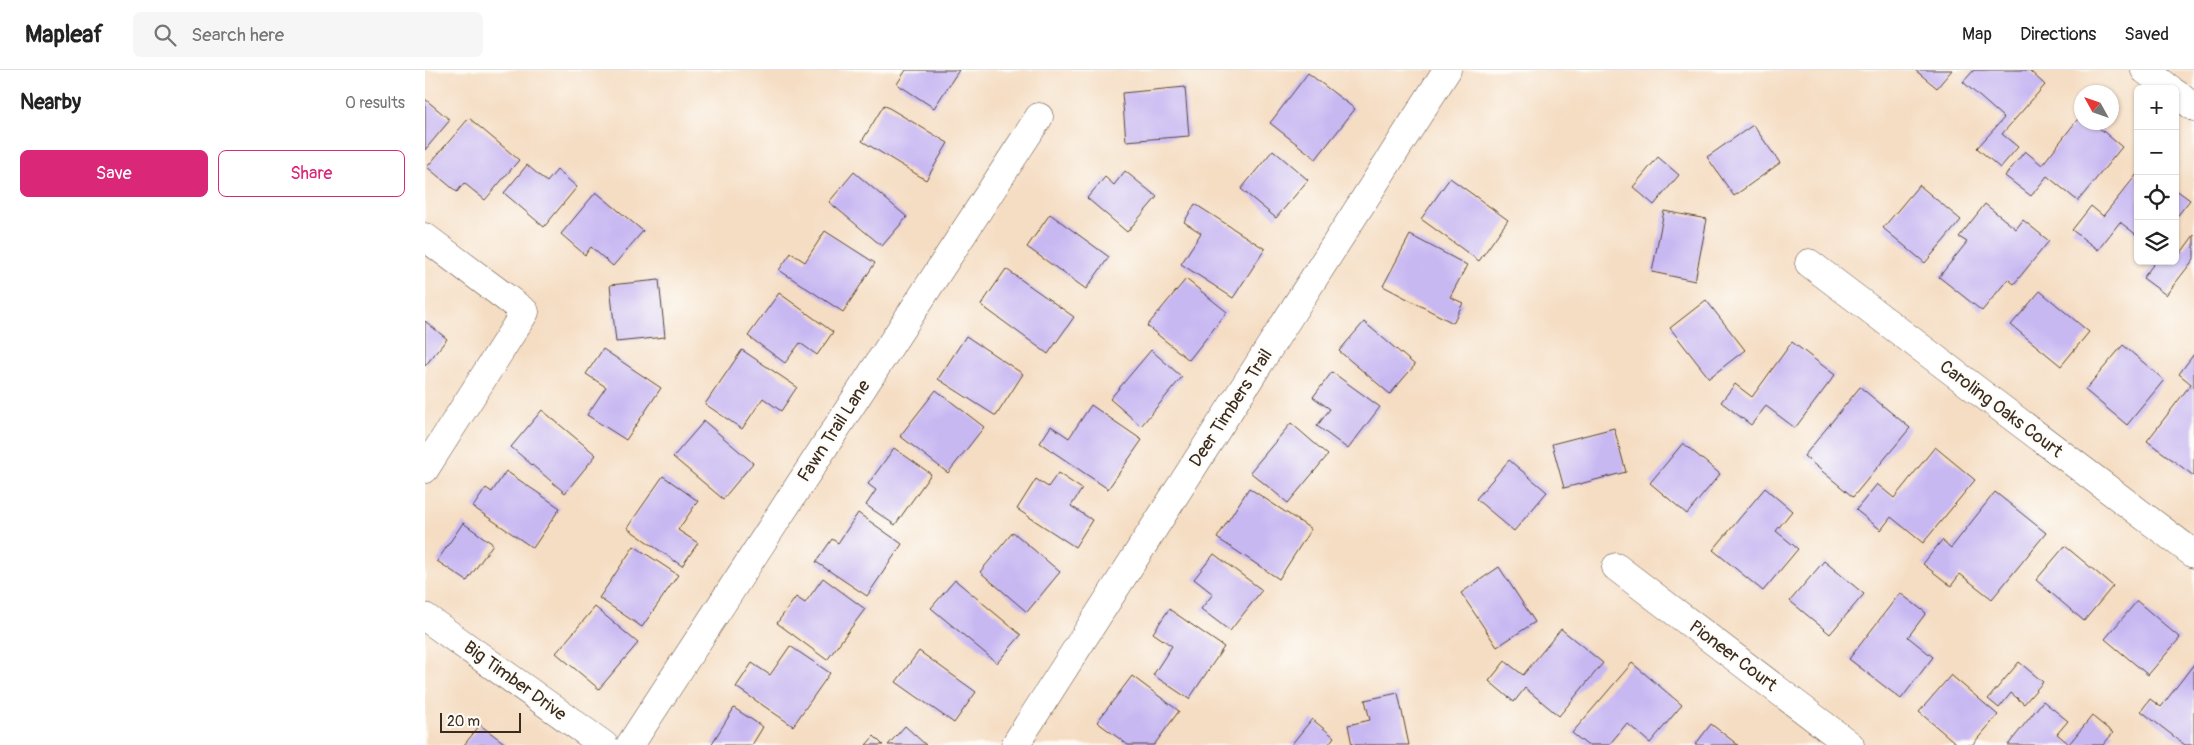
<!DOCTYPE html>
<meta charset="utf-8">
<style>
:root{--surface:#fff;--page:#f6f6f6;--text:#222;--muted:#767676;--line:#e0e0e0;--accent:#db2777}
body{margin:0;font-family:Pangolin,sans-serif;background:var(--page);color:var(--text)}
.controls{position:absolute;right:15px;top:15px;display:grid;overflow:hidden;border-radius:8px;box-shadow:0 1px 4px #0004}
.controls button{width:45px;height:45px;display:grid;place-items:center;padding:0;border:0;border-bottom:1px solid var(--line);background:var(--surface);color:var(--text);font:25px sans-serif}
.compass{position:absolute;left:1649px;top:15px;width:45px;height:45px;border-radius:50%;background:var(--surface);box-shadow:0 1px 4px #0004;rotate:310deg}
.scale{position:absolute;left:15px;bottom:12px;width:81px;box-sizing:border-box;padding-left:5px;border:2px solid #3b2a1e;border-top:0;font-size:14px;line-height:18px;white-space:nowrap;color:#3b2a1e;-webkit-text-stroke:4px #fdfcf7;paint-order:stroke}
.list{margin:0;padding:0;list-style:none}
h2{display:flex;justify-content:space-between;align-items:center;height:65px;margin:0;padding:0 20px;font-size:21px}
h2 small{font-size:16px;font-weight:400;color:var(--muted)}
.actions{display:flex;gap:10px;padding:15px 20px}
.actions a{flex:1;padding:11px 0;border:1px solid var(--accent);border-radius:8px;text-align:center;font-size:18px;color:var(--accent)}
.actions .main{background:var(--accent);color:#fff}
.icon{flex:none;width:28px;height:28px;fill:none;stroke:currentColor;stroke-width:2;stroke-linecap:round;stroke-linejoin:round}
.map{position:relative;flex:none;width:1769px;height:675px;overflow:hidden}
header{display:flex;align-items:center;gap:30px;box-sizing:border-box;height:70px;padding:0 25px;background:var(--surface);border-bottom:1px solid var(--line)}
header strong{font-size:24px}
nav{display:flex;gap:28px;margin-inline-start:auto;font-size:18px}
.search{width:350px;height:45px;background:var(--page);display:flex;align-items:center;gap:12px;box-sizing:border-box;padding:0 18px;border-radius:8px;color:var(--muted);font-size:19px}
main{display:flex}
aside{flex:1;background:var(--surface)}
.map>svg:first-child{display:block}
</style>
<header>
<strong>Mapleaf</strong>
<div class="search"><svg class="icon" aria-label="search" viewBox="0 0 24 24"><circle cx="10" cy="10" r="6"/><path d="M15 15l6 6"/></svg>Search here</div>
<nav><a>Map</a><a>Directions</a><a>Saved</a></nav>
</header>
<main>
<aside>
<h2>Nearby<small>0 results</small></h2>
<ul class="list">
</ul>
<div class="actions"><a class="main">Save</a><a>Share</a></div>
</aside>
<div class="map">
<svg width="1769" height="675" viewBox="0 0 1769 675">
<rect width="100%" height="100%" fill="#fdfcf7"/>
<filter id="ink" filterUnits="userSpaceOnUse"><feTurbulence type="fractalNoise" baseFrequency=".02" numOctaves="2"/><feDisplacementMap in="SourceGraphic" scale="10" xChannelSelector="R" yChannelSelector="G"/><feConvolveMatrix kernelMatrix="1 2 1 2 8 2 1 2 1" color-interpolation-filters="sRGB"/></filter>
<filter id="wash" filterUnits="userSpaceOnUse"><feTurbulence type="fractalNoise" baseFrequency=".0096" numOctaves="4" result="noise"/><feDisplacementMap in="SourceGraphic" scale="20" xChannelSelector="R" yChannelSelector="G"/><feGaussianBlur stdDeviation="1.12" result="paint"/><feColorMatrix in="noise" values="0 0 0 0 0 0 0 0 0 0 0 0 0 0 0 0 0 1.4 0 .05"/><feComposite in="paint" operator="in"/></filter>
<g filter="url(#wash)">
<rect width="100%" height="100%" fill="#f5ddc3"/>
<g id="blocks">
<path fill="#c8b8f2" d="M481 0H534L509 38 472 14Z
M1490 0H1527L1512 18Z
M1549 0H1604L1620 15 1577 64 1593 77 1575 98 1552 78 1579 48 1538 12Z
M883 3 930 39 891 89 845 53Z
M760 17 764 66 701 71 697 23Z
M0 29 25 50 0 80Z
M459 35 523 73 501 110 437 71Z
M1656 45V52H1667L1697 77 1653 131 1622 106 1606 126 1580 106 1600 81 1617 95Z
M44 48 94 90 60 130 39 113 32 122 2 97Z
M1328 55 1355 93 1309 126 1282 87Z
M848 80 883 110 851 148 816 119Z
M1233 87 1254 105 1229 135 1208 117Z
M102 95 122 112 132 100 152 117 119 157 79 123Z
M700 101 732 127 702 162 662 128 680 107 689 115Z
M429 102 482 147 457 176 404 132Z
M1713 103V166L1695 152 1673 180 1647 160 1666 136 1678 146Z
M1025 108 1083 150 1054 191 996 149Z
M1494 115 1536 150 1500 193 1458 158Z
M1750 119 1765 130 1750 149Z
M171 122 218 161 188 196 166 177 160 185 136 164Z
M770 134 840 179 808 228 756 194 776 163 759 152Z
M1560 134 1591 159 1598 150 1624 171 1589 214 1583 209 1557 241 1514 207 1542 172 1534 167Z
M1239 141 1282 149 1270 211 1227 202Z
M625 144 684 187 661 219 602 177Z
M400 161 450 193 418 242 354 200 366 183 380 192Z
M985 165 1042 195 1025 227 1038 233 1028 253 958 216Z
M1769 165V189L1741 225 1718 208 1731 191H1744L1747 194 1750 191Z
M581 199 649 247 623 284 556 235Z
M761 209 802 242 764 290 722 256Z
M234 210 240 267 191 272 185 215Z
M1615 221 1664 262 1636 296 1586 255Z
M354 223 408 262 392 285 375 273 360 293 323 266Z
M1281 230 1320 280 1284 308 1245 258Z
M0 251 22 269 0 296Z
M939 252 990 295 965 324 914 281Z
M541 266 598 304 571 346 513 309Z
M1367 272 1410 305 1370 358 1341 336 1326 355 1296 332 1310 314 1327 327Z
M1698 275 1739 310 1702 355 1660 320Z
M178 279 236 318 201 370 162 345 181 317 161 304Z
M317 280 372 317 356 341 338 328 317 359 280 334Z
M726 280 757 307 716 356 685 329Z
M1769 284V406L1722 371 1766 314 1754 304Z
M907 302 955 337 923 379 892 356 905 339 888 327Z
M1435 317 1485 358 1428 427 1379 386Z
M511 320 559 357 523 403 475 366Z
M666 335 717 370 683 419 615 373 626 356 644 368Z
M117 340 171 385 140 423 86 377Z
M279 351 328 393 298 429 248 387Z
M866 353 903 385 863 433 825 402Z
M1189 358 1201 402 1139 418 1127 374Z
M1258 373 1295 404 1262 444 1225 413Z
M1510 377 1550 410 1498 473 1466 447 1456 460 1431 440 1452 414 1469 428Z
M469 378 506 404 470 455 441 435 451 420 443 414Z
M1084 390 1122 422 1089 461 1051 429Z
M81 401 135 438 108 478 48 437 61 418 67 422Z
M633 403 657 419 646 436 667 450 650 477 592 439 611 409 623 417Z
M238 406 273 431 253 460 273 473 257 496 202 458Z
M824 418 886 459 854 509 792 468Z
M1340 418 1367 441 1351 461 1373 479 1338 521 1288 480Z
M1570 422 1621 463 1567 529 1535 504 1526 516 1498 494 1517 470 1526 478Z
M433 443 477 474 442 526 391 492 407 469 413 473Z
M38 453 68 474 42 511 12 491Z
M588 462 635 502 602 542 555 502Z
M209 476 253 505 217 557 174 528Z
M1640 476 1688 516 1659 551 1611 510Z
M789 484 837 520 805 561 776 539 788 524 769 509Z
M1399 491 1439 524 1405 564 1365 531Z
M1074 497 1110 552 1072 577 1036 523Z
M398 508 440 539 402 590 352 553 371 527 380 533Z
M530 510 596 565 572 593 506 538Z
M1475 523 1501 543 1483 567 1508 587 1476 629 1424 589Z
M1712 531 1755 568 1723 605 1680 569Z
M170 537 213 573 174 619 131 583Z
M744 539 799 577 764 629 728 605 747 576 728 563Z
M1136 559 1178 593 1134 646 1100 618 1089 632 1064 611 1080 591 1098 605Z
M365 576 405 603 368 656 311 617 327 593 345 605Z
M494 581 551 622 529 653 471 612Z
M1594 592 1618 612 1599 634 1586 623 1574 638 1563 629Z
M1207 593 1257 635 1225 673 1202 653 1184 675H1162L1147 663Z
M1769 594V675H1760L1716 641 1725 629 1736 637Z
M1526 605 1573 645 1547 675H1533L1494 642Z
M707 606 754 641 729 675H703L672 652Z
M973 623 984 675H927L923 655 945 650 940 630Z
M1618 631 1643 651 1632 664 1644 674 1667 646 1688 663 1678 675H1583Z
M309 638 338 657 327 675H286Z
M887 649 909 667 903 675H866Z
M1286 654 1313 675H1270Z
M55 655 82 675H39Z
M480 656 501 675H463Z
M449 666 458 675H441Z"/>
</g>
</g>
<g filter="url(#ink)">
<use href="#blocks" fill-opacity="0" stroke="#574537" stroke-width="1"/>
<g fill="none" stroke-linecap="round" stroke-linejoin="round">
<defs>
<path id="minor" d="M1720 0 1745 19
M1750 23 1769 37
M0 167 100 242 0 399
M1384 193 1769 484
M1191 497 1425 675
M0 547 179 675
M205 675 614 47
M590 675 1022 0"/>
</defs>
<use href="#minor" stroke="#574537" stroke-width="29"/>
<use href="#minor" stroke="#fff" stroke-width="28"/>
</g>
</g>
<g text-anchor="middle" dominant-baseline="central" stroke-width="4" stroke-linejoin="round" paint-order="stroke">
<g font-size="18" fill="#3b2a1e" stroke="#fdfcf7">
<text transform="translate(806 338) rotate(-57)">Deer Timbers Trail</text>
<text transform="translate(1576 339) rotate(37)">Caroling Oaks Court</text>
<text transform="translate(409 361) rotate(-57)">Fawn Trail Lane</text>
<text transform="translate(1308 586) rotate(37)">Pioneer Court</text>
<text transform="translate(90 611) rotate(36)">Big Timber Drive</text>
</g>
</g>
</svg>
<div class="controls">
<button>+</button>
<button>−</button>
<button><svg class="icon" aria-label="locate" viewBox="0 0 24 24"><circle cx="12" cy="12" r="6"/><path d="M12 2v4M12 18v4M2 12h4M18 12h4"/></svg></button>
<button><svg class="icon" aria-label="layers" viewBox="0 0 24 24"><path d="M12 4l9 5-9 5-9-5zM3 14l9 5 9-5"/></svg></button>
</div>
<svg class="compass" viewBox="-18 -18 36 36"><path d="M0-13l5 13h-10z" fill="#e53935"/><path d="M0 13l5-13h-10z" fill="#767676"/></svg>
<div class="scale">20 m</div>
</div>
</main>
